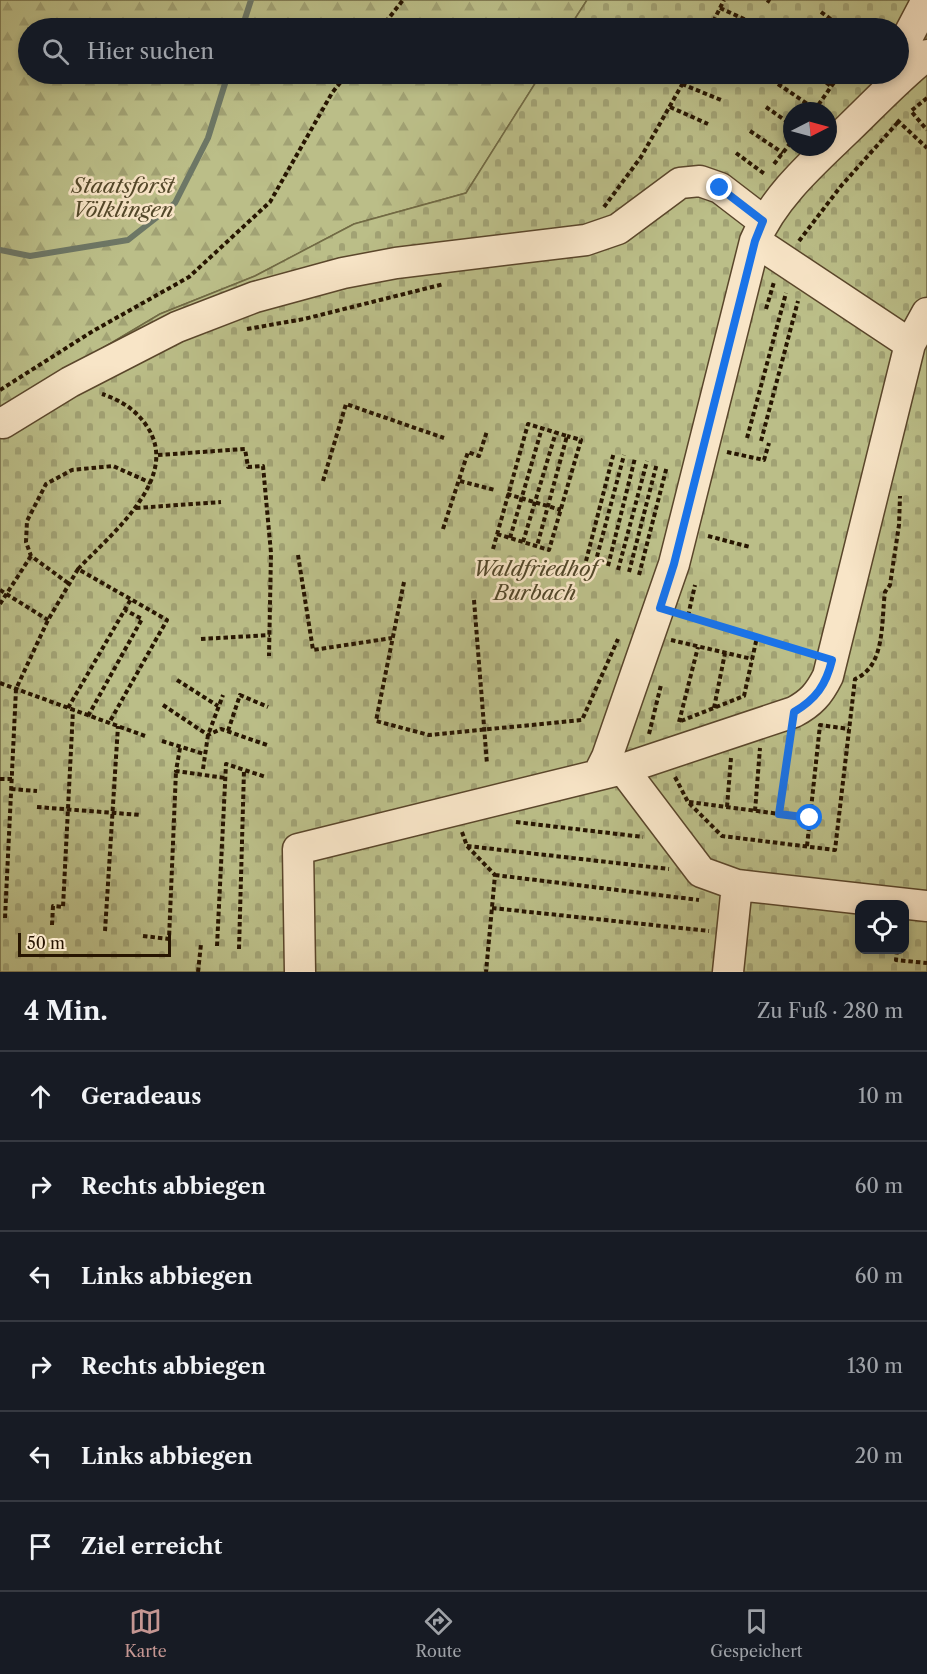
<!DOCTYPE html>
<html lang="de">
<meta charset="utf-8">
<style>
:root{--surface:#171b24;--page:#242831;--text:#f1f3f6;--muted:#9ea1a6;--line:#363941;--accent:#c59692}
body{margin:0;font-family:"Libre Caslon Text",serif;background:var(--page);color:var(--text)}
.controls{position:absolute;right:18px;bottom:18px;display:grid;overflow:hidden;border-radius:12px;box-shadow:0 3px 9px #0003}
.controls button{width:54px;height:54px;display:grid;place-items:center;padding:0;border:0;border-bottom:2px solid var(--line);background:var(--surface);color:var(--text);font:30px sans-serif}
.compass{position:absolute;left:783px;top:102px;width:54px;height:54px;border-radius:50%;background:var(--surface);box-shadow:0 3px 9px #0003;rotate:84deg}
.scale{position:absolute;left:18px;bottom:15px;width:153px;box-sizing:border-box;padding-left:6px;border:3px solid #271501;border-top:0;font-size:16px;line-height:21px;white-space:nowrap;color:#271501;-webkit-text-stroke:4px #f8e5c7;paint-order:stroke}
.stop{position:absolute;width:18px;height:18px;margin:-14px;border:4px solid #1a73e8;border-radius:50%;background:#fff}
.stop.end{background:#1a73e8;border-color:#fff;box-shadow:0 2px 6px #0008}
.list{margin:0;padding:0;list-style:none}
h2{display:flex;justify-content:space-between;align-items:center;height:78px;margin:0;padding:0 24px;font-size:26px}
h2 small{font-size:20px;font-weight:400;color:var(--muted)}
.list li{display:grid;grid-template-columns:39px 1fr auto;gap:18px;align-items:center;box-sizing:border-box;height:90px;padding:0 24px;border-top:2px solid var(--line)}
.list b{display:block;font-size:22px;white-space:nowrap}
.list em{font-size:20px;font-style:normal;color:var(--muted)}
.icon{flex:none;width:33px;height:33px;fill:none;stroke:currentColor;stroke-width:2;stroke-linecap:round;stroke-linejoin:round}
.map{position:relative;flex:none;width:927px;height:972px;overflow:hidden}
.search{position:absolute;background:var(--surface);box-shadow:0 3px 9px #0003;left:18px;right:18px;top:18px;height:66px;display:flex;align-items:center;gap:15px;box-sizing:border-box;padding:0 21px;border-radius:33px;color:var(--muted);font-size:22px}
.sheet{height:618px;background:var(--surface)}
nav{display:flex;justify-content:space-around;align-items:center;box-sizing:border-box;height:84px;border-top:2px solid var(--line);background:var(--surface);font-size:16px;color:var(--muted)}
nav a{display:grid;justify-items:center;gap:3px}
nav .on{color:var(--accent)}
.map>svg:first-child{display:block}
</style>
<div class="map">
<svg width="927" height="972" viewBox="0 0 927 972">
<defs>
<pattern id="forest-firs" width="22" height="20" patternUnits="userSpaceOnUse" patternTransform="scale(1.5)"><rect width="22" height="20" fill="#bbbe88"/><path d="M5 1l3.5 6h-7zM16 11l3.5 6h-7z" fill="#a1a274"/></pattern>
<pattern id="cemetery-stones" width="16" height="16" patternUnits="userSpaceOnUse" patternTransform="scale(1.5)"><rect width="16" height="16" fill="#bbbe88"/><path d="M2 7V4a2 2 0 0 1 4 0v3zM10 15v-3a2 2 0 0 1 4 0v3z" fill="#a1a274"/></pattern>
</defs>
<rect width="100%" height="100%" fill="#f4d7a9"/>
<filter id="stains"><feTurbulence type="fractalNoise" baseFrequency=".00333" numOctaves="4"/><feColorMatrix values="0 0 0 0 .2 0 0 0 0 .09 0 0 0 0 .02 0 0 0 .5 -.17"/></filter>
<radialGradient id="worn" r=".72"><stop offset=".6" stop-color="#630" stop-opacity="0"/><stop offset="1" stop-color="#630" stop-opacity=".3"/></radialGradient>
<path fill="url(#forest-firs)" stroke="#716a44" stroke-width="1.5" d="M0 0H587L569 28H28V74H541L466 193 354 224 255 276 160 314 0 409Z"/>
<path fill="url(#cemetery-stones)" stroke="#716a44" stroke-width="1.5" fill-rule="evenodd" d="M587 0H927V972H0V409L160 314 255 276 354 224 466 193 541 74H898V28H569ZM792 111H828V147H792ZM860 904H904V950H860Z"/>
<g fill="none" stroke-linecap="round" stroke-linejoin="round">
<path stroke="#6d7766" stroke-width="6" d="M242 28 251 0
M0 250 30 256 128 240 175 203 208 138 228 74"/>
<defs>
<path id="minor" d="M898 79 906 40 927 0
M755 241 910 344
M3 423 70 382 177 327 255 297 343 273 396 263 586 240 618 229 680 183 700 181 720 188 763 221
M623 769 701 872 737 885 927 906
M599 773 607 757 674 564 755 241C774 196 815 161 849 128 875 103 899 77 927 55
M300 972 298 849 623 769 794 712C811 703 819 694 828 676L910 344 927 313
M728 972 737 885"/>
</defs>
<use href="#minor" stroke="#5a462b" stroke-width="33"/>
<path stroke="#271501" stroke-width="4" stroke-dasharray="4.5 3" stroke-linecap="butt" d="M767 0 770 2
M720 8 757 25
M821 12 843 28
M381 28 403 0
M710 28 724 0
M730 74 733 75
M814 74 831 86
M682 84 721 100
M778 84 815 109
M927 98 911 111 927 130
M670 107 708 124
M766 107 792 125
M814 111 840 74
M897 120 927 148
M750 131 783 153
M736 153 766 175
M774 164 792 141
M604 207 641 157 688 74
M799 241 841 186 899 121
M766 309 774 282
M247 329 304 319 444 284
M0 390 93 331 189 277 270 202 332 93 347 74
M747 438 786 293
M761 441 798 301
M727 452 764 460 769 443
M158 455 245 449 248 467 263 466 271 553 269 656
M323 481 346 404 444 438
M460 481 495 490
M507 494 561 510
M136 508 221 502
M443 529 468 452 479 456 487 431
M497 534 549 550 581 440 567 436
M708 536 750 547
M510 538 542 428
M523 542 556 432
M493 549 528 424 567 436 537 546
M298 555 313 650 392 638
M586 561 614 452
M595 564 624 455
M608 566 635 458
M78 569C111 534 183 477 146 425 135 409 120 400 102 394
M618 570 647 461
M629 572 657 463
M639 575 667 466
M404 582 376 721 429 735 582 720 618 639
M68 583 31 556 26 542 27 521 46 484 72 470 113 466 151 483
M0 590 48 620
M474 600 487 764
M0 604 31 556
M687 616 809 653
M688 616 695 585
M201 639 270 635
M671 640 752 659
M177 680 218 706
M0 683 145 736
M163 705 208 735 221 729 267 745
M68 708 131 599
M714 708 725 653
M88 716 142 619 125 610
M681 721 744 696 757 637
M679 722 698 647
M228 731 240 695 268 707
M649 734 661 685
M162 741 204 754
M180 748 176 771 225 778
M203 769 208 735 223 695
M675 777 688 802 722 836 835 850 855 679C886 666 881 621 885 592L890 585 899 525 900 496
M0 779H12
M11 789 37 791
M689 802 810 818
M37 807 141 815
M727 807 731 758
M755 811 760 748
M779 814 790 740
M516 822 643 837
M462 832 467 846 495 875 486 972
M467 846 669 869
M807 846 820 725 849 729
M495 875 699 900
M492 908 709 931
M5 918 16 689 48 620 78 569 167 620 109 723
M52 925 53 906 63 907 73 710
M105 931 118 726
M143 936 169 939 176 771
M217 946 226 764 266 777
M239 949 244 770
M897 950 896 960 927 963
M198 972 201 944"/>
<use href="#minor" stroke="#f8e5c7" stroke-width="30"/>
</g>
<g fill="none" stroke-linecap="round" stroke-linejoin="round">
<path stroke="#1a73e8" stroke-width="8" d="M720 188 763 221 755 241 674 564 660 608 832 660C826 685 816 699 794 712L779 814 810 818"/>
</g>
<g text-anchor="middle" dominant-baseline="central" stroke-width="5" stroke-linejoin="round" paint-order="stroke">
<g font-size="21" font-style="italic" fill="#53482a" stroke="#f8e5c7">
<text x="123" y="185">Staatsforst<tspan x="123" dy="24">Völklingen</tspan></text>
<text x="535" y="568">Waldfriedhof<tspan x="535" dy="24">Burbach</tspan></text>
</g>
</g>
<rect width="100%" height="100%" filter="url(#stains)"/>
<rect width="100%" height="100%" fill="url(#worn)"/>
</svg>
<div class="controls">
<button><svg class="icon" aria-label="locate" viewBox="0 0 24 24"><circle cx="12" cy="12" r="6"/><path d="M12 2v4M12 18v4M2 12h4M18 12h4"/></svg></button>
</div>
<svg class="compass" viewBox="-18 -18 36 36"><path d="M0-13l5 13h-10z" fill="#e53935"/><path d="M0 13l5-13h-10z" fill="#9ea1a6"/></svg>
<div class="scale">50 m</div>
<div class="stop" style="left:810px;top:818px"></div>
<div class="stop end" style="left:720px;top:188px"></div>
<div class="search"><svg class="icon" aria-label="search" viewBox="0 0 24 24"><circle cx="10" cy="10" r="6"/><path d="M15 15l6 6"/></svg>Hier suchen</div>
</div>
<section class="sheet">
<h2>4 Min.<small>Zu Fuß · 280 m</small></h2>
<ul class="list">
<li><svg class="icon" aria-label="ahead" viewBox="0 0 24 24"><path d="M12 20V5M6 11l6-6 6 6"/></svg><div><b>Geradeaus</b></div><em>10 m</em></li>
<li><svg class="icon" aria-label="right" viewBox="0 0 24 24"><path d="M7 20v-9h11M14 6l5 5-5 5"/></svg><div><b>Rechts abbiegen</b></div><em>60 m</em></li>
<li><svg class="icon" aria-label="left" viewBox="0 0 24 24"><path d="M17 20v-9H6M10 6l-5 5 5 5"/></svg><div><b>Links abbiegen</b></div><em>60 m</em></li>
<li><svg class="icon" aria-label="right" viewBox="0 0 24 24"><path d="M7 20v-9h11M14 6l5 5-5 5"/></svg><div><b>Rechts abbiegen</b></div><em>130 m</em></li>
<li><svg class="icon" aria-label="left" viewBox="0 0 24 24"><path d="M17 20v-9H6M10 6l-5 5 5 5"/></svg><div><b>Links abbiegen</b></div><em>20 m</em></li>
<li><svg class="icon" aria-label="arrive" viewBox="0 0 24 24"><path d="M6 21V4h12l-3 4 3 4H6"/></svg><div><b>Ziel erreicht</b></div></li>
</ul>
</section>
<nav>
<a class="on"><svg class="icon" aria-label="map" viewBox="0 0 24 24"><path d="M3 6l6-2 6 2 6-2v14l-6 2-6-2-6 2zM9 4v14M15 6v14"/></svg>Karte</a>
<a><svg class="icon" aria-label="directions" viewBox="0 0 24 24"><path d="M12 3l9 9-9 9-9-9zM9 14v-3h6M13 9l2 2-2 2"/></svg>Route</a>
<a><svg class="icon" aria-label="saved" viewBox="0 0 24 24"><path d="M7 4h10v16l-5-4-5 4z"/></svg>Gespeichert</a>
</nav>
